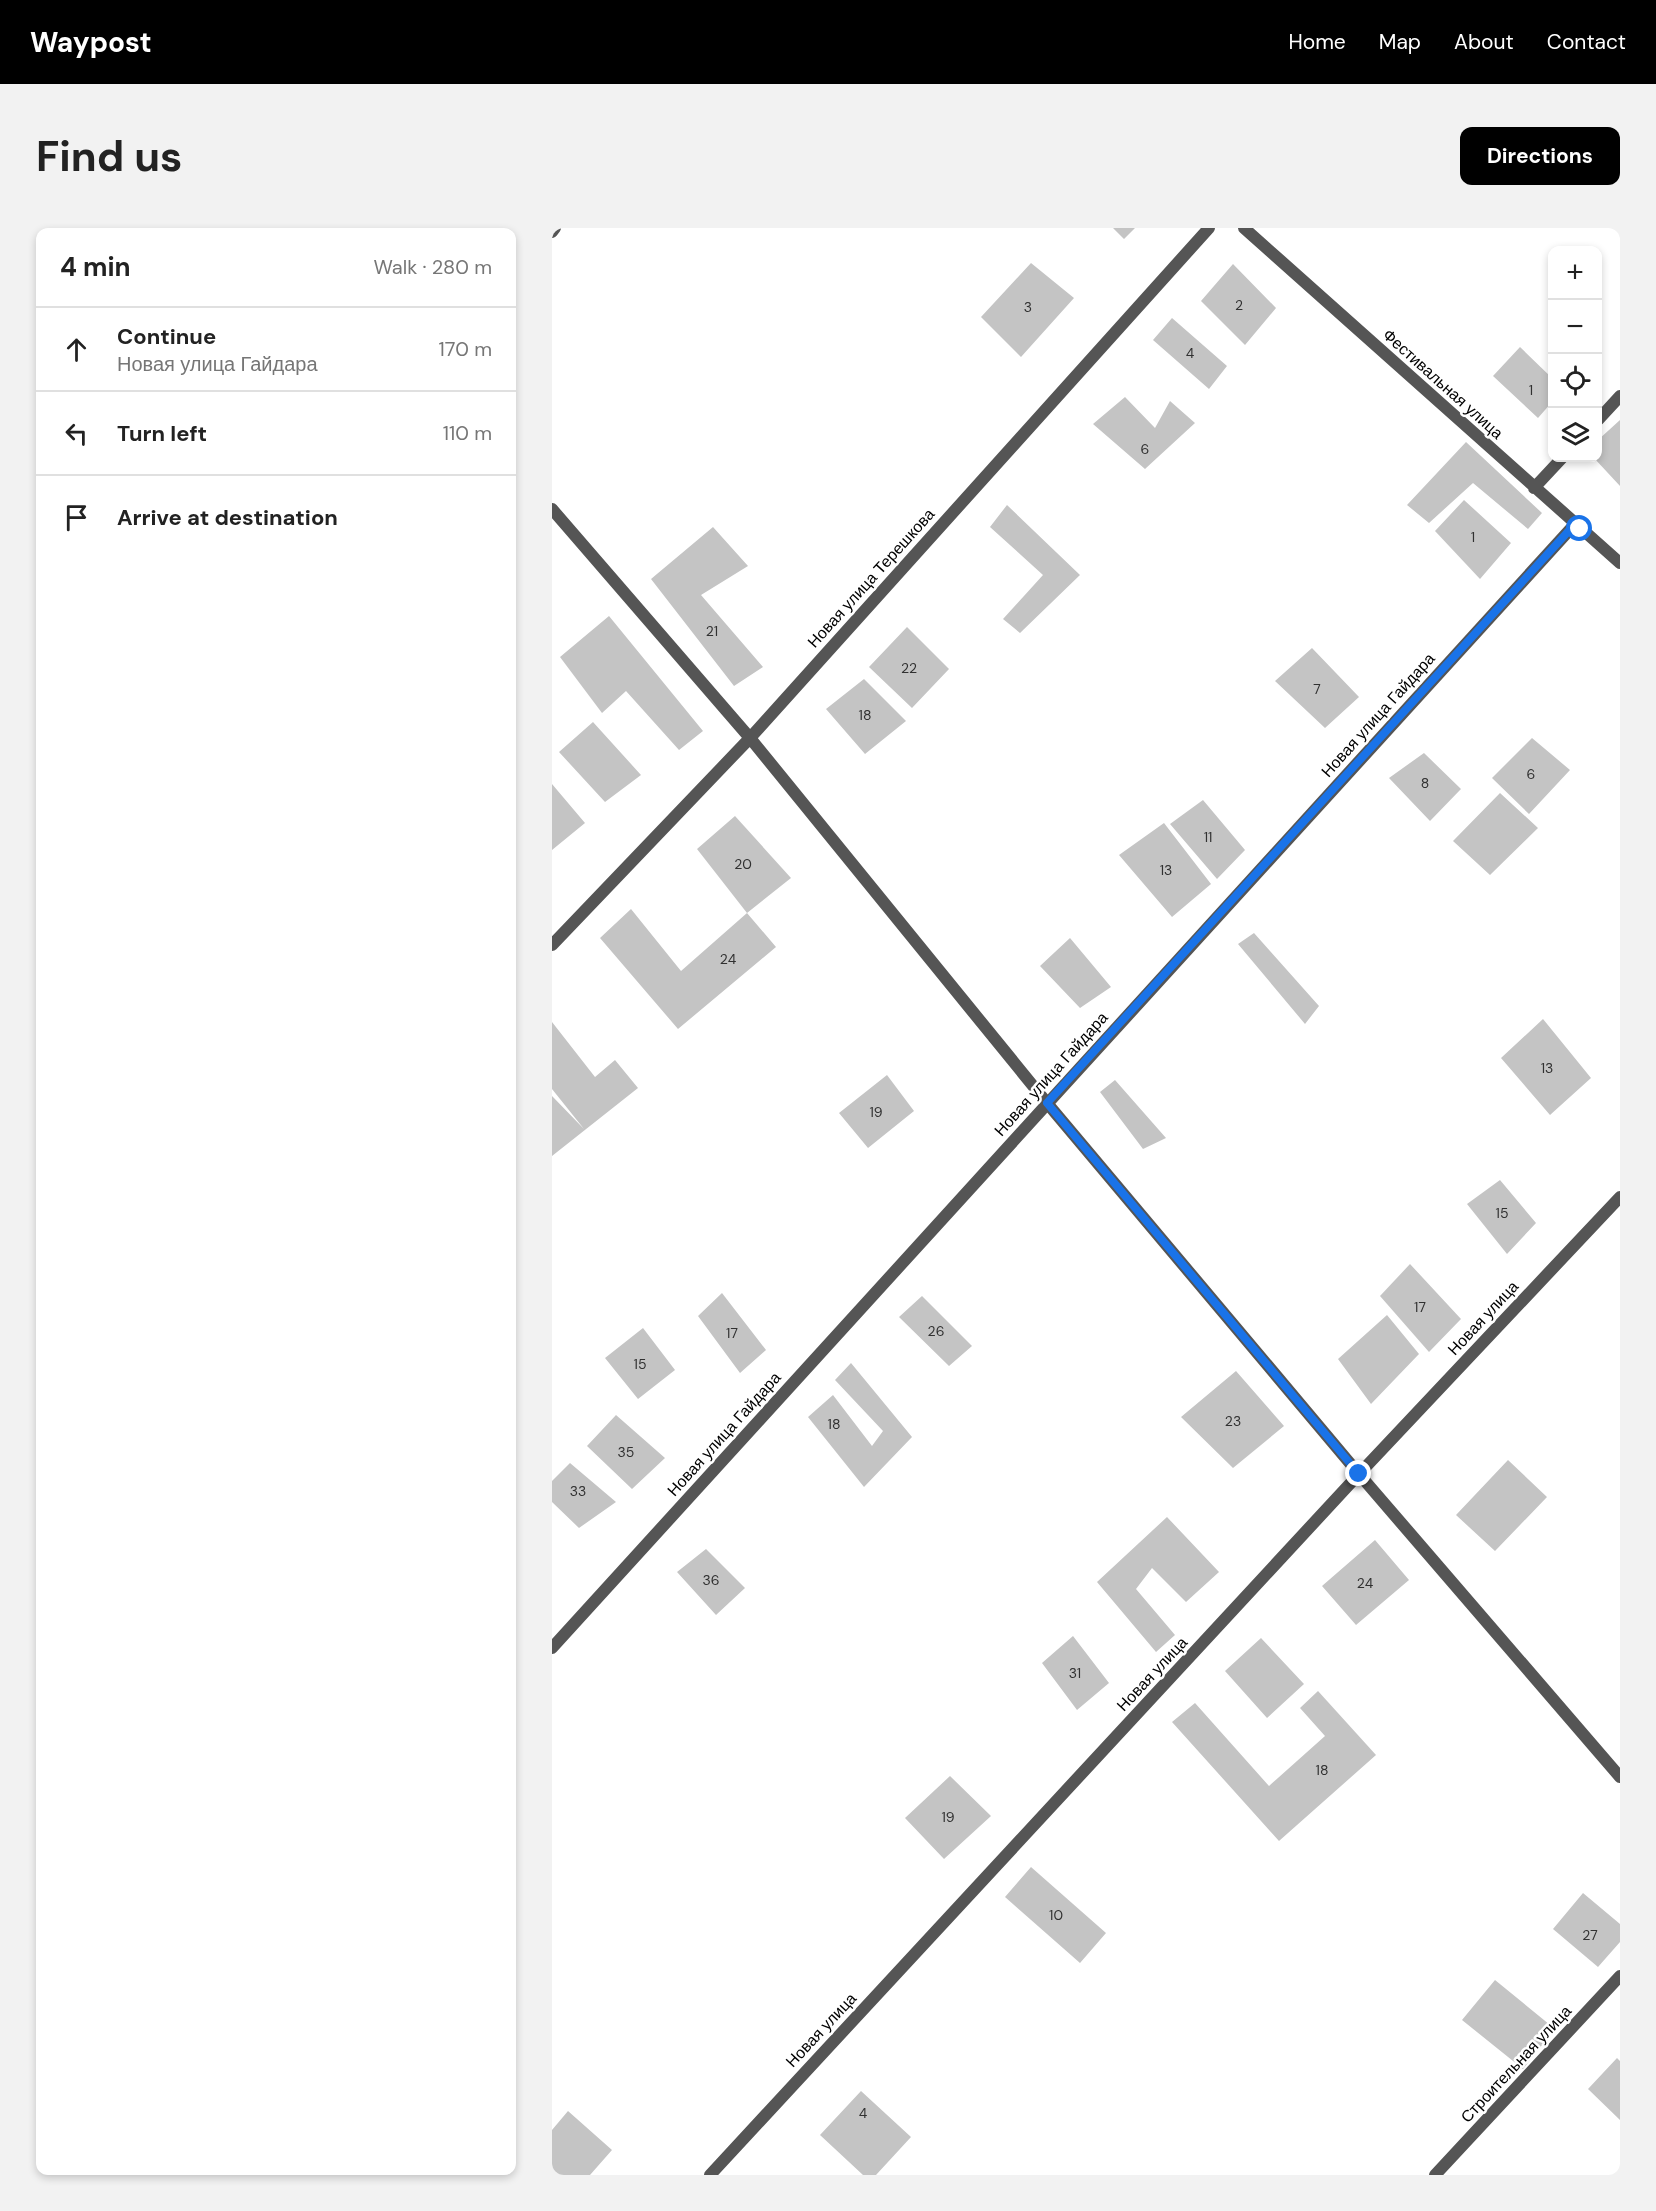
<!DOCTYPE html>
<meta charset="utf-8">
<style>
:root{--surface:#fff;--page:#f2f2f2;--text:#222;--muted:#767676;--line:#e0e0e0;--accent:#000}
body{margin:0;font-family:"DM Sans",sans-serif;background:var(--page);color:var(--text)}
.controls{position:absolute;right:18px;top:18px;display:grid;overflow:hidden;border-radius:12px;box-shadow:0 3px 9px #0003}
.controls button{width:54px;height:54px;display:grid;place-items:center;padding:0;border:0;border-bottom:2px solid var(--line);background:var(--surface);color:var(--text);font:30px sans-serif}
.stop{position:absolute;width:18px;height:18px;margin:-14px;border:4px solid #1a73e8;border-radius:50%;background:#fff}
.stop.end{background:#1a73e8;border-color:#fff;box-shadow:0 2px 6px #0008}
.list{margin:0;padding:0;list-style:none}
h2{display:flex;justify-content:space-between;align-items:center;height:78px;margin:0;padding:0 24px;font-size:26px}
h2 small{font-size:20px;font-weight:400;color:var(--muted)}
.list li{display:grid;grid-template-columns:39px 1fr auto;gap:18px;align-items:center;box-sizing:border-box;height:84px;padding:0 24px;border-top:2px solid var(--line)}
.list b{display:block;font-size:22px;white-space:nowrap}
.list p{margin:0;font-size:20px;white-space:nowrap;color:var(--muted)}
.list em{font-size:20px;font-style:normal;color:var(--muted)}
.icon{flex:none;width:33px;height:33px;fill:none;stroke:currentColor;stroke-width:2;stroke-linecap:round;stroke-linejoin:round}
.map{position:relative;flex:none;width:1068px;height:1947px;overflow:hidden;border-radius:12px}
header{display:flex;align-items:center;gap:36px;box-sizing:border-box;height:84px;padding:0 30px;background:var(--accent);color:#fff}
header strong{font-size:28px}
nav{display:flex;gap:33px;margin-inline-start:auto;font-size:21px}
.intro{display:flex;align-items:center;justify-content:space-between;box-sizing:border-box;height:144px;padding:0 36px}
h1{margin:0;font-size:42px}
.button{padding:15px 27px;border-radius:12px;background:var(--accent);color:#fff;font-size:21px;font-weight:700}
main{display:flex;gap:36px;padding:0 36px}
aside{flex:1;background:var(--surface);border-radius:12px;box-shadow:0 3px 9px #0003}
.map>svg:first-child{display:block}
</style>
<header>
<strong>Waypost</strong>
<nav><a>Home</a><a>Map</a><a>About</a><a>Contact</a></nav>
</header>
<div class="intro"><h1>Find us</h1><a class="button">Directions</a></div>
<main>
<aside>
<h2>4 min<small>Walk · 280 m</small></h2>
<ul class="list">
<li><svg class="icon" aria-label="ahead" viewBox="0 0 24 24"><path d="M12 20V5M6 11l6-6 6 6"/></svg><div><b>Continue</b><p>Новая улица Гайдара</p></div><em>170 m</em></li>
<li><svg class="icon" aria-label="left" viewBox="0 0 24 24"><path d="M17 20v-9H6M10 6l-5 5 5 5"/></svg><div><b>Turn left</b></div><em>110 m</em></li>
<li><svg class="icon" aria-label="arrive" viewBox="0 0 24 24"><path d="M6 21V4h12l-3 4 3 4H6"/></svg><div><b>Arrive at destination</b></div></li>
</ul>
</aside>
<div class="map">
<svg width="1068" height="1947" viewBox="0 0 1068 1947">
<rect width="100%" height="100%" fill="#fff"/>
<path fill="#c4c4c4" d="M561 0H583L572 11Z
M479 35 522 70 469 129 429 89Z
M681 36 724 80 693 117 649 73Z
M620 90 675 138 657 161 601 112Z
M968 119 1000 150V174L986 190 941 148Z
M573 169 603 200 618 173 643 195 593 241 541 196Z
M1068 192V258L1042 230H1046V212Z
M914 214 990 285 976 301 921 255 877 295 855 277Z
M912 272 959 315 928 351 883 303Z
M455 277 528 347 468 405 451 391 491 347 438 299Z
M161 299 196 338 149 367 211 439 182 458 99 351Z
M57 388 151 503 127 522 74 463 50 485 8 429Z
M355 399 397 441 360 480 317 439Z
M760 420 807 469 773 500 723 453Z
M312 451 354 493 313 526 274 481Z
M41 494 89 547 53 574 7 524Z
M980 510 1018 542 977 586 940 550Z
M872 525 909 561 878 593 837 550Z
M0 556 33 595 0 622Z
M948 565 986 600 938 647 901 613Z
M651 572 693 622 665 651 618 596Z
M183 588 239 650 195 685 145 621Z
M612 595 659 656 620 689 567 627Z
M79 681 129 743 195 685 224 719 126 801 48 710Z
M702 705 767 778 753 796 686 716Z
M518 710 559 759 528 780 488 738Z
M991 791 1039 850 998 887 949 830Z
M0 794 43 849 63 832 86 860 0 928V868L32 901 0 861Z
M335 847 362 883 316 920 287 885Z
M563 852 614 910 591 921 548 864Z
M948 952 984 995 955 1026 915 976Z
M858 1036 909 1091 877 1124 828 1068Z
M170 1065 214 1122 188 1145 146 1088Z
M370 1068 420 1118 397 1138 347 1089Z
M835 1087 867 1126 819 1176 786 1131Z
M91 1100 123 1142 86 1171 53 1130Z
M299 1135 360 1209 312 1259 256 1189 281 1167 320 1218 331 1203 283 1152Z
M684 1143 732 1198 681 1240 629 1189Z
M64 1187 113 1230 80 1261 35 1218Z
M956 1232 995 1269 943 1323 904 1287Z
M18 1235 64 1274 27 1300 0 1274V1253Z
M615 1289 667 1344 634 1374 600 1340 584 1361 623 1407 604 1424 545 1354Z
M823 1312 857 1352 804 1397 770 1358Z
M154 1321 193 1360 164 1387 125 1344Z
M521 1408 557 1455 525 1482 490 1435Z
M709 1410 752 1456 715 1490 673 1443Z
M766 1463 824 1527 727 1613 620 1494 643 1475 717 1558 773 1508 748 1480Z
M398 1548 439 1588 392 1631 353 1590Z
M479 1639 554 1705 528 1735 453 1669Z
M1031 1665 1068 1696V1714L1046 1739 1001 1701Z
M943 1752 1003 1801 971 1841 910 1792Z
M1065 1830 1068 1833V1892L1036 1861Z
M309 1863 359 1909 324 1947H311L268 1907Z
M16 1883 60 1922 38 1947H0V1902Z"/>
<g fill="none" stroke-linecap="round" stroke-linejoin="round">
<path stroke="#555" stroke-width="12" d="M692 0 1068 335
M0 4 3 0
M1046 192 1068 168
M982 260 1010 230
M0 281 198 510 495 875 807 1246 1068 1549
M0 717 198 510 657 0
M0 1420 1023 296
M158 1947 807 1246 1068 969
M883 1947 1068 1748"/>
</g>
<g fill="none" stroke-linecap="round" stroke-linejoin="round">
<path stroke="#1a73e8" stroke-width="8" d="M807 1246 495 875 1023 296 1028 301"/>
</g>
<g text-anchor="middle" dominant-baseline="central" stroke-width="5" stroke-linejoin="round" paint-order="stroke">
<g font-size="14" fill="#313131">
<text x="687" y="77">2</text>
<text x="476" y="79">3</text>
<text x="638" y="125">4</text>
<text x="979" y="162">1</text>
<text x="593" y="221">6</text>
<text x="921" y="309">1</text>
<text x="160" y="403">21</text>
<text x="357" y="440">22</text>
<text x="765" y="461">7</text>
<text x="313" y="487">18</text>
<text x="979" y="546">6</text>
<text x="873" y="555">8</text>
<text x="656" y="609">11</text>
<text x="191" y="636">20</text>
<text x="614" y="642">13</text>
<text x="176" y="731">24</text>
<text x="995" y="840">13</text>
<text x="324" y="884">19</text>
<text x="950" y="985">15</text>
<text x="868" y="1079">17</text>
<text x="384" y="1103">26</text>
<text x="180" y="1105">17</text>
<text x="88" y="1136">15</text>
<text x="681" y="1193">23</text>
<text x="282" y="1196">18</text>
<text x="74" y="1224">35</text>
<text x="26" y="1263">33</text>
<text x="159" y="1352">36</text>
<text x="813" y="1355">24</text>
<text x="523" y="1445">31</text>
<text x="770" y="1542">18</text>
<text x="396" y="1589">19</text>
<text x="504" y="1687">10</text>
<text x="1038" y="1707">27</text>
<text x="311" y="1885">4</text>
</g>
<g font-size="16" fill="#000" stroke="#fff">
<text transform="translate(891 156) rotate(42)">Фестивальная улица</text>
<text transform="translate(319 350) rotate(-48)">Новая улица Терешкова</text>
<text transform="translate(826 487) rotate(-48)">Новая улица Гайдара</text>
<text transform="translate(499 846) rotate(-48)">Новая улица Гайдара</text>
<text transform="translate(931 1090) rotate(-47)">Новая улица</text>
<text transform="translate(172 1206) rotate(-48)">Новая улица Гайдара</text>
<text transform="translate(600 1446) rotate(-47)">Новая улица</text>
<text transform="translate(269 1802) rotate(-47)">Новая улица</text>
<text transform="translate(964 1836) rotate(-47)">Строительная улица</text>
</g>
</g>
</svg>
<div class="controls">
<button>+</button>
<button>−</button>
<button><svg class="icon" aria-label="locate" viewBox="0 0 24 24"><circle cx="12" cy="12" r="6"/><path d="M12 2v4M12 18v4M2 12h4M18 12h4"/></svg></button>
<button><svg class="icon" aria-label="layers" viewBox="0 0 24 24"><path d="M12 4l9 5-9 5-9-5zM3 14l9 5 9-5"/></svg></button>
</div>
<div class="stop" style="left:1028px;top:301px"></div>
<div class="stop end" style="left:807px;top:1246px"></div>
</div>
</main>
